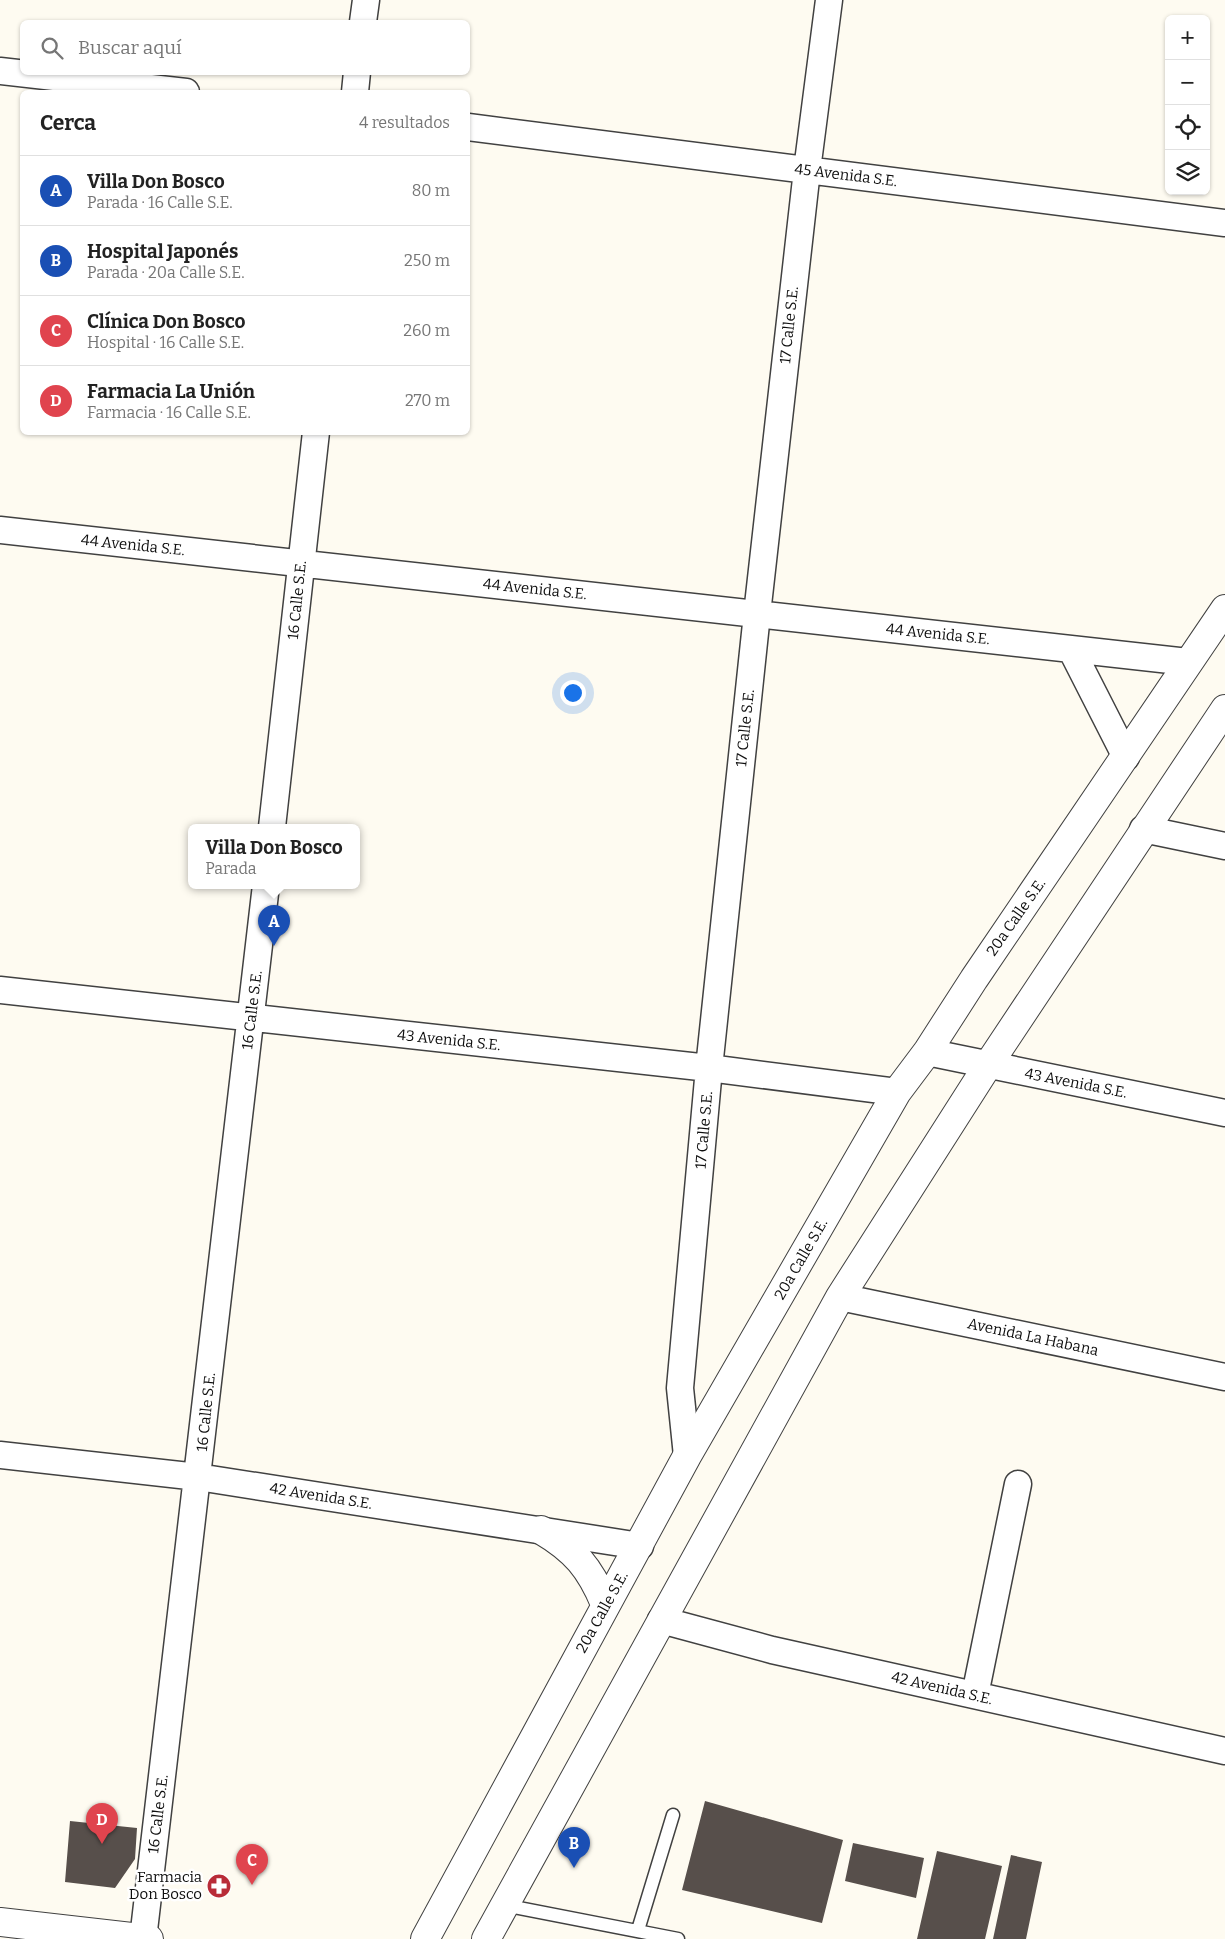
<!DOCTYPE html>
<html lang="es">
<meta charset="utf-8">
<style>
:root{--surface:#fff;--page:#f2f2f2;--text:#222;--muted:#767676;--line:#e0e0e0;--accent:#2563eb}
body{margin:0;font-family:Bitter,serif;background:var(--page);color:var(--text)}
.controls{position:absolute;right:15px;top:15px;display:grid;overflow:hidden;border-radius:8px;box-shadow:0 1px 4px #0004}
.controls button{width:45px;height:45px;display:grid;place-items:center;padding:0;border:0;border-bottom:1px solid var(--line);background:var(--surface);color:var(--text);font:25px sans-serif}
.you{position:absolute;left:572px;top:692px;width:18px;height:18px;margin:-12px;border:4px solid #fff;border-radius:50%;background:#1a73e8;box-shadow:0 0 0 8px #1a73e833}
.badge{display:grid;place-items:center;width:32px;height:32px;border-radius:50%;background:var(--accent);color:#fff;font-size:16px;font-weight:700}
.pin{position:absolute;translate:-50% -41px;filter:drop-shadow(0 1px 2px #0008)}
.pin::after{content:'';position:absolute;top:26px;width:18px;height:15px;background:inherit;clip-path:polygon(0 0,100% 0,50% 100%)}
.popup{position:absolute;left:188px;top:824px;width:172px;height:65px;box-sizing:border-box;display:grid;place-content:center;border-radius:8px;background:var(--surface);filter:drop-shadow(0 1px 4px #0005);font-size:16px;white-space:nowrap;color:var(--muted)}
.popup b{font-size:19px;color:var(--text)}
.popup::after{content:'';position:absolute;left:50%;top:100%;margin-left:-10px;border:10px solid transparent;border-top-color:var(--surface)}
.list{margin:0;padding:0;list-style:none}
h2{display:flex;justify-content:space-between;align-items:center;height:65px;margin:0;padding:0 20px;font-size:21px}
h2 small{font-size:16px;font-weight:400;color:var(--muted)}
.list li{display:grid;grid-template-columns:32px 1fr auto;gap:15px;align-items:center;box-sizing:border-box;height:70px;padding:0 20px;border-top:1px solid var(--line)}
.list b{display:block;font-size:19px;white-space:nowrap}
.list p{margin:0;font-size:16px;white-space:nowrap;color:var(--muted)}
.list em{font-size:16px;font-style:normal;color:var(--muted)}
.icon{flex:none;width:28px;height:28px;fill:none;stroke:currentColor;stroke-width:2;stroke-linecap:round;stroke-linejoin:round}
.map{position:relative;flex:none;width:1225px;height:1939px;overflow:hidden}
.search{position:absolute;background:var(--surface);box-shadow:0 1px 4px #0004;left:20px;top:20px;width:450px;height:55px;display:flex;align-items:center;gap:12px;box-sizing:border-box;padding:0 18px;border-radius:8px;color:var(--muted);font-size:19px}
.panel{position:absolute;background:var(--surface);box-shadow:0 1px 4px #0004;left:20px;top:90px;width:450px;height:345px;border-radius:8px}
.map>svg:first-child{display:block}
</style>
<div class="map">
<svg width="1225" height="1939" viewBox="0 0 1225 1939">
<rect width="100%" height="100%" fill="#fefbf1"/>
<path fill="#574f4b" d="M705 1801 843 1840 822 1923 682 1890Z
M70 1821 137 1828 135 1859 115 1888 65 1882Z
M853 1843 924 1858 916 1898 845 1881Z
M937 1851 1002 1866 985 1939H917Z
M1011 1855 1042 1862 1026 1939H993Z"/>
<g fill="none" stroke-linecap="round" stroke-linejoin="round">
<defs>
<path id="service" d="M504 1905 678 1939
M638 1930 673 1815"/>
<path id="minor" d="M363 22 366 0
M0 71 186 92
M355 92 357 72
M468 127 1225 223
M0 530 1188 662
M1071 649 1126 757
M272 827 316 432
M1143 829 1225 846
M0 990 709 1068 897 1092
M927 1052 1225 1113
M840 1297 1225 1377
M0 1455 198 1477 640 1546
M687 1456 680 1388 709 1068 757 614 807 170 829 0
M661 1620 772 1650 1225 1751
M975 1695 1018 1484
M143 1939 266 885"/>
<path id="tertiary" d="M541 1530C575 1550 590 1568 605 1604
M0 1922 149 1939
M425 1939 687 1456 897 1092 927 1052 974 979 1225 609
M486 1939 840 1297 988 1065 1225 709"/>
</defs>
<use href="#service" stroke="#414141" stroke-width="15"/>
<use href="#minor" stroke="#414141" stroke-width="29"/>
<use href="#tertiary" stroke="#414141" stroke-width="30"/>
<use href="#service" stroke="#fff" stroke-width="12"/>
<use href="#minor" stroke="#fff" stroke-width="26"/>
<use href="#tertiary" stroke="#fff" stroke-width="28"/>
</g>
<defs>
<symbol id="pharmacy-disc" viewBox="-11 -11 22 22"><circle r="9.5" fill="#b92c38" stroke="#fff"/><path d="M-2-6h4v4h4v4h-4v4h-4v-4h-4v-4h4Z" fill="#fff"/></symbol>
</defs>
<g fill-rule="evenodd">
<use href="#pharmacy-disc" x="205" y="1872" width="28" height="28"/>
</g>
<g text-anchor="middle" dominant-baseline="central" stroke-width="5" stroke-linejoin="round" paint-order="stroke">
<g font-size="15" fill="#0e0e0e" stroke="#fff">
<text transform="translate(846 175) rotate(7)">45 Avenida S.E.</text>
<text transform="translate(789 325) rotate(-84)">17 Calle S.E.</text>
<text transform="translate(133 545) rotate(6)">44 Avenida S.E.</text>
<text transform="translate(535 589) rotate(6)">44 Avenida S.E.</text>
<text transform="translate(297 600) rotate(-84)">16 Calle S.E.</text>
<text transform="translate(938 634) rotate(6)">44 Avenida S.E.</text>
<text transform="translate(745 728) rotate(-84)">17 Calle S.E.</text>
<text transform="translate(1016 917) rotate(-55)">20a Calle S.E.</text>
<text transform="translate(252 1010) rotate(-83)">16 Calle S.E.</text>
<text transform="translate(449 1040) rotate(6)">43 Avenida S.E.</text>
<text transform="translate(1076 1083) rotate(11)">43 Avenida S.E.</text>
<text transform="translate(704 1130) rotate(-85)">17 Calle S.E.</text>
<text transform="translate(801 1259) rotate(-60)">20a Calle S.E.</text>
<text transform="translate(1033 1337) rotate(12)">Avenida La Habana</text>
<text transform="translate(206 1412) rotate(-84)">16 Calle S.E.</text>
<text transform="translate(321 1496) rotate(9)">42 Avenida S.E.</text>
<text transform="translate(602 1612) rotate(-61)">20a Calle S.E.</text>
<text transform="translate(942 1688) rotate(13)">42 Avenida S.E.</text>
<text transform="translate(158 1814) rotate(-83)">16 Calle S.E.</text>
</g>
<g font-size="15" fill="#0e0e0e" stroke="#fff" text-anchor="end">
<text x="202" y="1877">Farmacia<tspan x="202" dy="17">Don Bosco</tspan></text>
</g>
</g>
</svg>
<div class="controls">
<button>+</button>
<button>−</button>
<button><svg class="icon" aria-label="locate" viewBox="0 0 24 24"><circle cx="12" cy="12" r="6"/><path d="M12 2v4M12 18v4M2 12h4M18 12h4"/></svg></button>
<button><svg class="icon" aria-label="layers" viewBox="0 0 24 24"><path d="M12 4l9 5-9 5-9-5zM3 14l9 5 9-5"/></svg></button>
</div>
<div class="you"></div>
<div class="pin badge" style="left:274px;top:946px;background:#1a4fb4">A</div>
<div class="popup"><b>Villa Don Bosco</b>Parada</div>
<div class="pin badge" style="left:574px;top:1868px;background:#1a4fb4">B</div>
<div class="pin badge" style="left:252px;top:1885px;background:#e0444e">C</div>
<div class="pin badge" style="left:102px;top:1844px;background:#e0444e">D</div>
<div class="search"><svg class="icon" aria-label="search" viewBox="0 0 24 24"><circle cx="10" cy="10" r="6"/><path d="M15 15l6 6"/></svg>Buscar aquí</div>
<section class="panel">
<h2>Cerca<small>4 resultados</small></h2>
<ul class="list">
<li><span class="badge" style="background:#1a4fb4">A</span><div><b>Villa Don Bosco</b><p>Parada · 16 Calle S.E.</p></div><em>80 m</em></li>
<li><span class="badge" style="background:#1a4fb4">B</span><div><b>Hospital Japonés</b><p>Parada · 20a Calle S.E.</p></div><em>250 m</em></li>
<li><span class="badge" style="background:#e0444e">C</span><div><b>Clínica Don Bosco</b><p>Hospital · 16 Calle S.E.</p></div><em>260 m</em></li>
<li><span class="badge" style="background:#e0444e">D</span><div><b>Farmacia La Unión</b><p>Farmacia · 16 Calle S.E.</p></div><em>270 m</em></li>
</ul>
</section>
</div>
